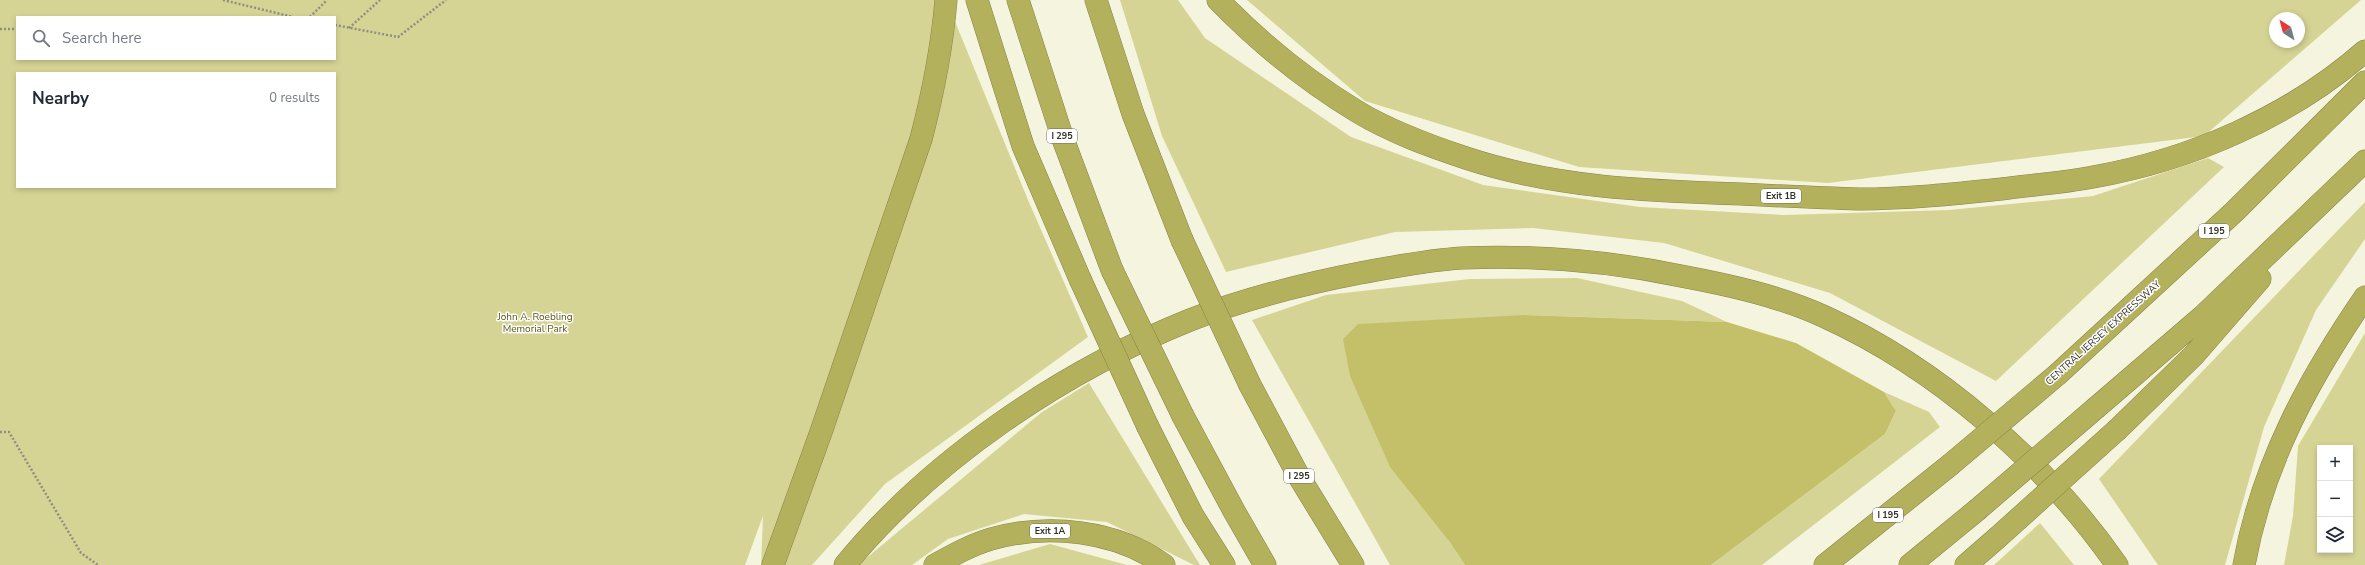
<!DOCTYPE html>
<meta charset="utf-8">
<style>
:root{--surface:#fff;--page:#f6f6f7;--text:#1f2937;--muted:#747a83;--line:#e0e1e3}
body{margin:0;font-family:"Nunito Sans",sans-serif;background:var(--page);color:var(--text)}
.controls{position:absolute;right:12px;bottom:12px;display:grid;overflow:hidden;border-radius:0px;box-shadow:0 2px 6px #0003}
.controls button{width:36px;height:36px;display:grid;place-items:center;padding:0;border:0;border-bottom:1px solid var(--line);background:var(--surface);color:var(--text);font:20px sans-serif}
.compass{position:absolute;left:2269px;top:12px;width:36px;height:36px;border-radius:50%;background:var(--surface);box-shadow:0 2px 6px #0003;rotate:324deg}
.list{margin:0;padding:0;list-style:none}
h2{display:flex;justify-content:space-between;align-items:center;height:52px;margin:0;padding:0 16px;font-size:17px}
h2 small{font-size:13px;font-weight:400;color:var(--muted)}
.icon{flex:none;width:22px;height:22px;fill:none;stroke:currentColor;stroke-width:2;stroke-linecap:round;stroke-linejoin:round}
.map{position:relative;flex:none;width:2365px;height:565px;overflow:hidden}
.search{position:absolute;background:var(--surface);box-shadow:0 2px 6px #0003;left:16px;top:16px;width:320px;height:44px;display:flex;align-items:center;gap:10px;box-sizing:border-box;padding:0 14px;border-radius:0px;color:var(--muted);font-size:15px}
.panel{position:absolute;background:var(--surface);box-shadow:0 2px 6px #0003;left:16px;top:72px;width:320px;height:116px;border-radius:0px}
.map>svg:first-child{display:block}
</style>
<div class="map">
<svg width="2365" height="565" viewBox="0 0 2365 565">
<rect width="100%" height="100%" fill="#f5f5df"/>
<path fill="#d6d494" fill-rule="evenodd" d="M0 0H935L952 14 1028 200 1088 337 885 484 812 565H761L763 516 745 565H0ZM17 17H335V59H17ZM17 73H335V187H17Z
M1120 0H1178L1205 38 1351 137 1483 185 1640 207 1784 215 1949 210 2093 196 2208 158 2224 167 1996 381 1830 293 1664 243 1533 228 1395 232 1226 272 1162 136Z
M1247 0H2361L2204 136 1828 183 1579 167 1365 101ZM2275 18H2299V42H2275Z
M2365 202V239L2316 310 2264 427 2225 565H2158L2099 479Z
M1577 278 1682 301 1727 322 1525 315 1449 541 1465 565H1390L1252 320 1326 295 1470 279Z
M2365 333V565H2284L2293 516 2298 446ZM2320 448H2350V550H2320Z
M1089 383 1200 565H1194L1107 522 1024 514 948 539 912 565H858L1042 412Z
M1884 392 1929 412 1940 427 1762 565H1711L1885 434 1896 411Z
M2040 523 2074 565H1994Z
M1050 544 1127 565H979Z"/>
<path fill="#c3c069" d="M1525 315 1727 322 1796 343 1884 392 1896 411 1885 434 1711 565H1465L1449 541 1390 467 1350 376 1343 339 1358 324Z"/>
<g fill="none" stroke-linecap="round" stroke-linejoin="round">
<defs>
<path id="motorway" d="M977 0 1023 146 1080 279
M1018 0 1063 139 1112 270
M1096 0 1133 114 1182 240
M1218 0C1259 42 1308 82 1358 112 1391 132 1430 146 1466 158 1556 188 1648 191 1741 194 1780 196 1820 198 1859 199 1906 199 1954 194 2001 189 2031 185 2062 183 2093 177 2190 160 2290 117 2365 51
M2058 374 2234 212 2365 82
M1250 385 1298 475 1353 565
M2097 407 2203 316 2365 161
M1183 416 1234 511 1265 565
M1148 427 1193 516 1224 565
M2118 429 2194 355 2260 279
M773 565 821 432 921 139C933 93 942 48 946 0
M845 565C932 459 1063 371 1190 320 1244 299 1303 284 1360 273 1393 267 1428 260 1462 258 1535 255 1609 261 1681 276 1729 285 1779 296 1823 316 1938 368 2045 462 2117 565
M935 565C953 555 971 545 991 539 1048 523 1116 530 1164 565
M1825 565 1950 465
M1910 565 1977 510
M1966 565 1997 538
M2244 565C2262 465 2308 380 2365 297"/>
</defs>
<use href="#motorway" stroke="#86844a" stroke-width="23"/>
<path stroke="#8f8f80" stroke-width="2.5" stroke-dasharray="2 2" stroke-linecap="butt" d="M223 0 293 17
M310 17 327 0
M335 25 398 37 446 0
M349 28 380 0
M0 29H17
M0 432H9L81 553 98 565"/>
<use href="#motorway" stroke="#b4b15d" stroke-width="22"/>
<defs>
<path id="motorway-bridge" d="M1182 240 1250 385
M1112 270 1183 416
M1080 279 1148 427
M1950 465 2058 374
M1977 510 2097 407
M1997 538 2118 429"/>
</defs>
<use href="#motorway-bridge" stroke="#86844a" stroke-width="23" stroke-linecap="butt"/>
<use href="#motorway-bridge" stroke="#b4b15d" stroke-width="22"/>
</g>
<g text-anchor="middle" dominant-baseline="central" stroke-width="3" stroke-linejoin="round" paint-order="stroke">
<g fill="#fff" stroke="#6e6e68" stroke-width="1">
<rect x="1047" y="129" width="30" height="14" rx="3"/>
<rect x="1761" y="189" width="40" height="14" rx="3"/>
<rect x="2199" y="224" width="30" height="14" rx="3"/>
<rect x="1284" y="469" width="30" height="14" rx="3"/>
<rect x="1873" y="508" width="30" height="14" rx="3"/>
<rect x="1030" y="524" width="40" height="14" rx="3"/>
</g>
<g font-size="9" font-weight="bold" fill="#303028">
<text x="1062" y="136">I 295</text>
<text x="1781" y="196">Exit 1B</text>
<text x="2214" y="231">I 195</text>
<text x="1299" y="476">I 295</text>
<text x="1888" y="515">I 195</text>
<text x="1050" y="531">Exit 1A</text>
</g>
<g font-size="10" fill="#585515" stroke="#fff">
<text x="535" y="317">John A. Roebling<tspan x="535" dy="12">Memorial Park</tspan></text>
</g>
<g font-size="10" fill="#303028" stroke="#fff">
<text transform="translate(2103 333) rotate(-42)">CENTRAL JERSEY EXPRESSWAY</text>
</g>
</g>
</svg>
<div class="controls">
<button>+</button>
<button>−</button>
<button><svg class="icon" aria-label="layers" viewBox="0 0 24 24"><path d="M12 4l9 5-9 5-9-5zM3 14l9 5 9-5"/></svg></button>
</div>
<svg class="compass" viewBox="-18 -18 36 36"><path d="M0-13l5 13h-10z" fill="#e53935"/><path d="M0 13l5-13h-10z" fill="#747a83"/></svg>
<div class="search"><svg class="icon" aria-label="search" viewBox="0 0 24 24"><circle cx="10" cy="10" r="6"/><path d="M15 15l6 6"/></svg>Search here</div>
<section class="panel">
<h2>Nearby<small>0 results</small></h2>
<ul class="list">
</ul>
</section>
</div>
